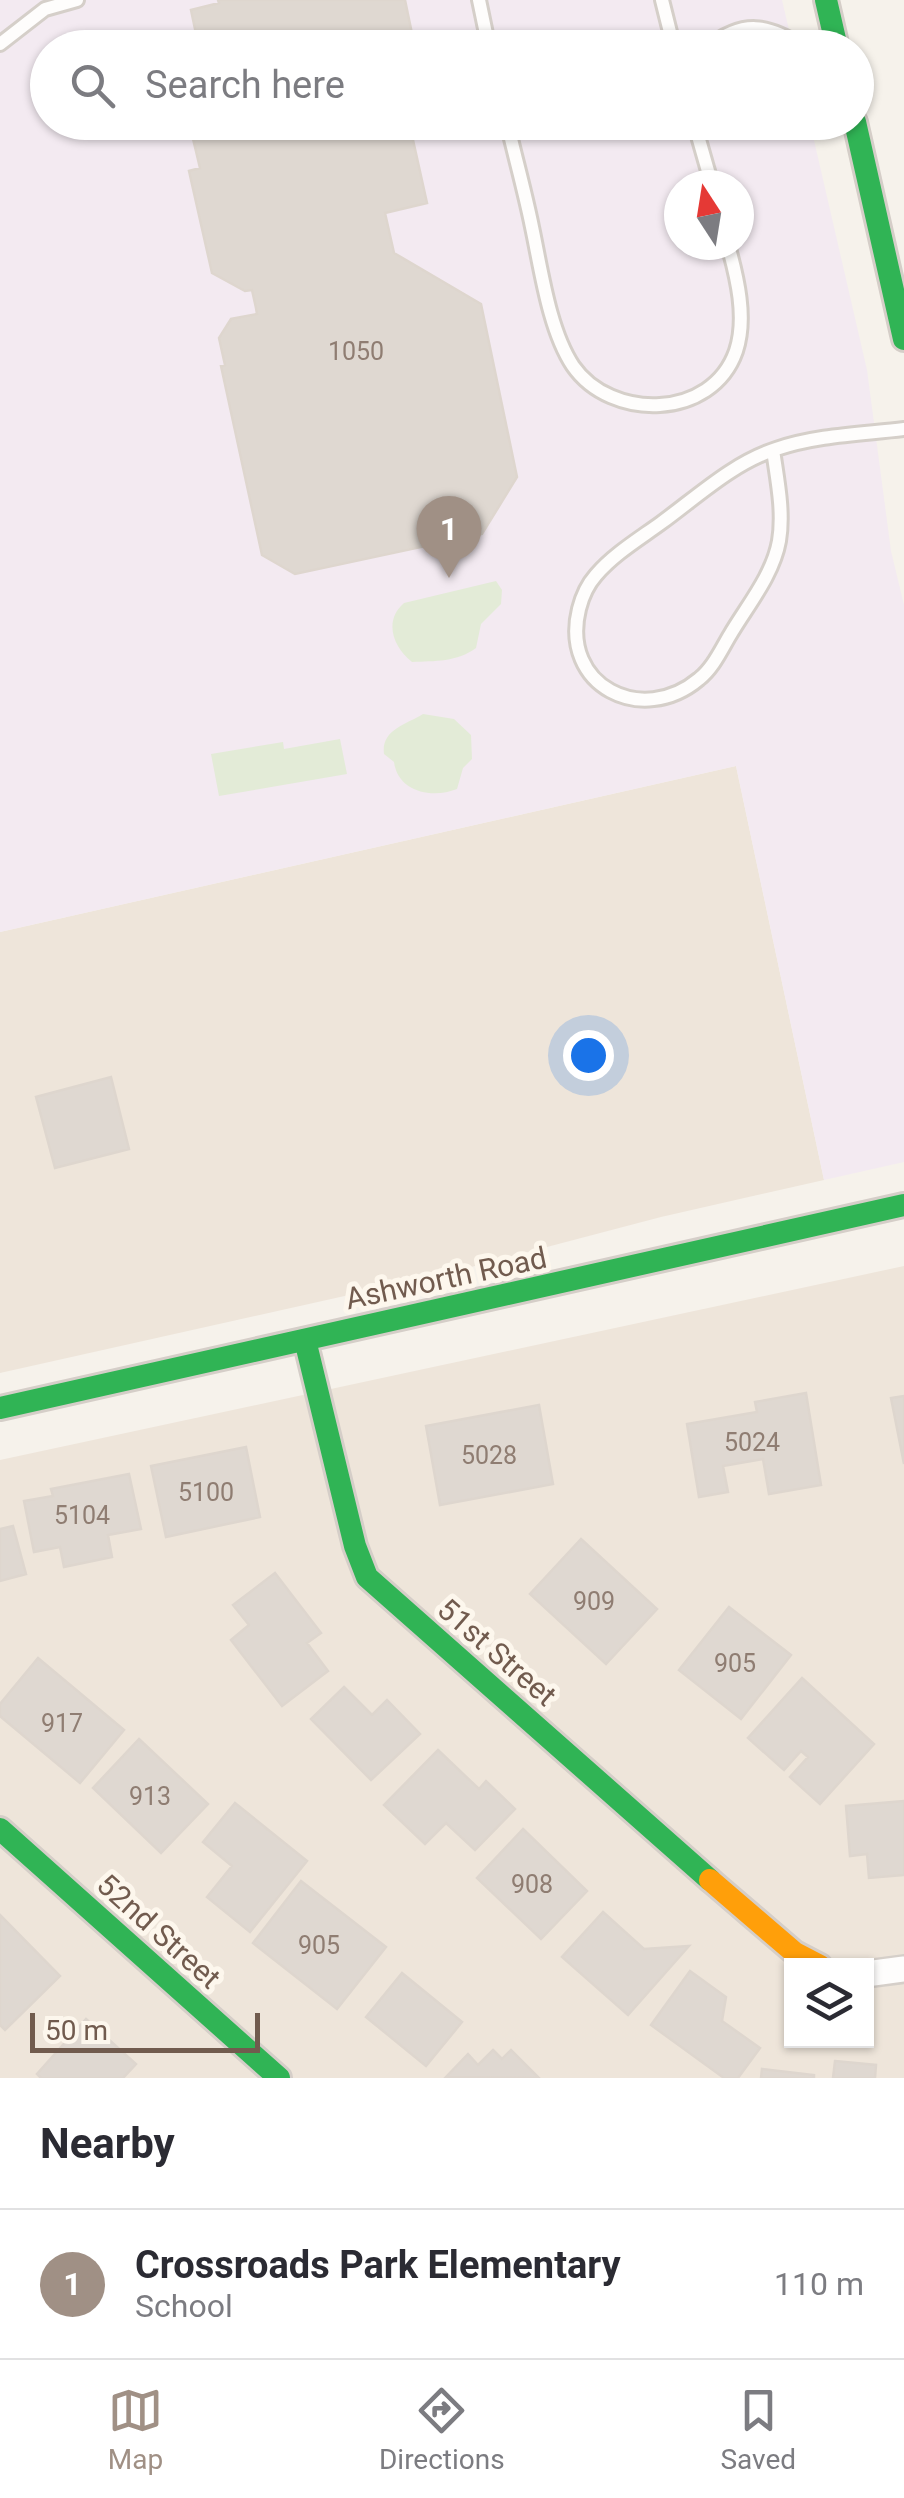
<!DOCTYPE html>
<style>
:root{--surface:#fff;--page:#f7f7f7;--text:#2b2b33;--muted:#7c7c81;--line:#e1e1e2;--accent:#a09085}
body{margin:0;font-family:Roboto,sans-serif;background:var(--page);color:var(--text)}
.controls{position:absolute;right:30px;bottom:30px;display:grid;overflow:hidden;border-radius:0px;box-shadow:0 2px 8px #0004}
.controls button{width:90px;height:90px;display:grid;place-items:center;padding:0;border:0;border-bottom:2px solid var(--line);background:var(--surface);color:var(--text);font:50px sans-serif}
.compass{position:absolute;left:664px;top:170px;width:90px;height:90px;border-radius:50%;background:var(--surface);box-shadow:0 2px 8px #0004;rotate:348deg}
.scale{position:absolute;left:30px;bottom:25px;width:230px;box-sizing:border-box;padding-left:10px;border:5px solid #715b4e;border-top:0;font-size:28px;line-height:35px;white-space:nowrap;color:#715b4e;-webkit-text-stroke:8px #fdf7ed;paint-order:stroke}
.you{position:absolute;left:588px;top:1055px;width:35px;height:35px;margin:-25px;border:8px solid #fff;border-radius:50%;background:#1a73e8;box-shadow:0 0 0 15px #1a73e833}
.badge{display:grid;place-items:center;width:65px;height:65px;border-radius:50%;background:var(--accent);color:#fff;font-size:32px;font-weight:700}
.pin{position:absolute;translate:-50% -82px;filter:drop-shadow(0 2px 5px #0008)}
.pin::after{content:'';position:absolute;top:52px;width:35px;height:30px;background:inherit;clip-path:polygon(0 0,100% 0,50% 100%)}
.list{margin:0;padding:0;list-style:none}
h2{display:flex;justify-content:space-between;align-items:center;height:130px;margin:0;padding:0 40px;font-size:42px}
h2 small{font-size:32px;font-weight:400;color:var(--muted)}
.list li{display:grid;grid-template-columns:65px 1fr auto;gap:30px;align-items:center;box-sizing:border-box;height:150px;padding:0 40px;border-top:2px solid var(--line)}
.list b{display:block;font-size:38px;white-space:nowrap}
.list p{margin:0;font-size:32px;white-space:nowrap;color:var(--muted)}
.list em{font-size:32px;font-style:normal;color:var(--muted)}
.icon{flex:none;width:55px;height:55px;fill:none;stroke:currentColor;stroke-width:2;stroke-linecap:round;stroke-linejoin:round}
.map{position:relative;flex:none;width:904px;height:2078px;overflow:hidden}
.search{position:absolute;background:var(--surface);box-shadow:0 2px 8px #0004;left:30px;right:30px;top:30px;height:110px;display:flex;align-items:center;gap:25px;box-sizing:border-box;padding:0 35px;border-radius:55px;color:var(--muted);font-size:38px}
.sheet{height:280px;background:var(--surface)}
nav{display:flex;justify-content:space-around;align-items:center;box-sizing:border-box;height:140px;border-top:2px solid var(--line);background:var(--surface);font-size:28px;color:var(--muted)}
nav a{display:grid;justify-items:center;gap:5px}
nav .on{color:var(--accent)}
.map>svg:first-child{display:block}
</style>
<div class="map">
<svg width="904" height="2078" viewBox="0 0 904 2078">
<rect width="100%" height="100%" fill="#f6f2eb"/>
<path fill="#eee5da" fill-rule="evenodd" d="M736 766 824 1180 661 1217 452 1272 0 1373V932Z
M904 1266V2078H0V1460ZM792 1966H866V2040H792Z"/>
<path fill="#f3eaf1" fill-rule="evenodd" d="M0 0H782L793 47 48 48V122L810 123 867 370 891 551 904 605V1162L824 1180 736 766 0 932ZM679 185H739V245H679Z"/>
<path fill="#e3ebd7" d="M496 581 502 590 501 604 481 624 476 648C457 662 435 661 412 662 392 646 384 620 404 603Z
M423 714 454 719 471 735 472 759 463 768 457 789C432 799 398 792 394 762L384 754C381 730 405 725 423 714Z
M340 739 347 774 219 796 211 754 283 742 284 749Z"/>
<path fill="#dfd8d1" stroke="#ded6ce" stroke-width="2.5" d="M218 0H405L415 48H199L191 10 219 3Z
M189 122H409L427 203 385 213 394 253 481 304 517 477 482 534 295 574 262 555 221 366 225 365 219 338 231 319 257 314 256 308 252 290 245 291 212 273 189 171 200 168Z
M111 1077 129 1149 55 1168 36 1097Z
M806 1393 821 1485 769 1494 763 1459 723 1466 728 1492 699 1497 687 1424 757 1412 755 1402Z
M904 1396V1464L891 1398Z
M539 1405 553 1484 440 1505 426 1426Z
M246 1447 260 1517 166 1537 151 1466Z
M129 1474 141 1529 108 1535 112 1557 64 1567 60 1547 34 1552 24 1501 53 1496 51 1489Z
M13 1526 26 1574 0 1581V1529Z
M581 1539 657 1609 606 1664 530 1594Z
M275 1573 321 1633 307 1643 328 1671 282 1706 231 1640 249 1625 233 1605Z
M729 1607 791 1655 741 1719 679 1670Z
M38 1658 124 1730 80 1783 0 1716V1704Z
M802 1678 874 1744 820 1804 790 1777 808 1757 801 1751 784 1770 748 1738Z
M344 1687 372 1715 387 1700 420 1734 371 1780 311 1719Z
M139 1739 208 1804 161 1853 93 1788Z
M438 1750 479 1789 486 1781 515 1809 475 1850 446 1823 425 1844 384 1805Z
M904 1801V1875L869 1878 867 1854 850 1856 846 1806Z
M235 1803 307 1861 250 1932 207 1897 232 1866 203 1842Z
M523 1829 587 1891 541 1939 477 1878Z
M301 1881 386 1947 337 2009 253 1943Z
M603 1912 644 1949 689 1946 628 2015 562 1957Z
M0 1915 60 1976 5 2030 0 2025Z
M690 1971 726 1997 722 2021 760 2048 738 2078H724L651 2025Z
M402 1973 462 2022 426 2066 366 2017Z
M86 2019 136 2064 123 2078H41L37 2074Z
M493 2050 502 2059 511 2050 539 2078 446 2077 468 2054 478 2065Z
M835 2061 876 2065 875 2078H833Z
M762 2069 814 2075V2078H761Z"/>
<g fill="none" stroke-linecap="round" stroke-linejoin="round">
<defs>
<path id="lane" d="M479 0 489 48
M662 0 674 48
M0 44 45 9 77 0
M707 48C743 19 768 24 805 48
M507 122C515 157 525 192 532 227 541 269 549 330 573 366 611 421 712 420 736 351 747 318 737 277 728 245
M694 122 712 185
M773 450C777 479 784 511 779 541 773 575 747 606 730 635 721 650 713 668 699 679 642 727 560 686 579 609 582 597 588 584 596 575 614 554 639 539 661 523 698 496 733 463 776 449 817 435 862 434 904 429"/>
<path id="street" d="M866 1974 904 1969"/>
<path id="fast" d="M826 0 837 48
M855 122 904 339
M305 1340 355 1546 367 1577 710 1880
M0 1408 904 1205
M0 1829 279 2078"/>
<path id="slow" d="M710 1880 795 1953 820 1966"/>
</defs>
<use href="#lane" stroke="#d5cfc9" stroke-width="18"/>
<use href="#street" stroke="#d5cfc9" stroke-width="30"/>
<use href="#fast" stroke="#d5cec8" stroke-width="28"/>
<use href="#slow" stroke="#d5cec8" stroke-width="28"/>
<use href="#lane" stroke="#fefdfc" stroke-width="12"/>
<use href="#street" stroke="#fefdfc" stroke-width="25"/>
<use href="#fast" stroke="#30b455" stroke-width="22"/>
<use href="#slow" stroke="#ff9f0a" stroke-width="22"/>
</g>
<g text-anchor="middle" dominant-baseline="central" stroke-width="10" stroke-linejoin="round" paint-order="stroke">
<g font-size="25" fill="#8f7d72">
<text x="356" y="351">1050</text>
<text x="752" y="1442">5024</text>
<text x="489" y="1455">5028</text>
<text x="206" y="1492">5100</text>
<text x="82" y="1515">5104</text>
<text x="594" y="1601">909</text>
<text x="735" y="1663">905</text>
<text x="62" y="1723">917</text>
<text x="150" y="1796">913</text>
<text x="532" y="1884">908</text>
<text x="319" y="1945">905</text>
</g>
<g font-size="30" fill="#715b4e" stroke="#fdf7ed">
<text transform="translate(446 1278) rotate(-12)">Ashworth Road</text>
<text transform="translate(497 1652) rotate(41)">51st Street</text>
<text transform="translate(159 1931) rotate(42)">52nd Street</text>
</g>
</g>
</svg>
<div class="controls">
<button><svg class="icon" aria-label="layers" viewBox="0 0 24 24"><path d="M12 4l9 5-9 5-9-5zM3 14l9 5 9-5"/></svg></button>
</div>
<svg class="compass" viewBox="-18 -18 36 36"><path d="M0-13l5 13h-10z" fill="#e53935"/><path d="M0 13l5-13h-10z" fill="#7c7c81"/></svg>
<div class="scale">50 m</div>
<div class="you"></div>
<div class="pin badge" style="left:449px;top:578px">1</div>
<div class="search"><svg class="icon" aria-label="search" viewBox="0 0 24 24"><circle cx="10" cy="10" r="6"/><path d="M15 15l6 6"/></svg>Search here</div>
</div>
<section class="sheet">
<h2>Nearby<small></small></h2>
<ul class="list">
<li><span class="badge">1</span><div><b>Crossroads Park Elementary</b><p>School</p></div><em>110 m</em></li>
</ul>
</section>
<nav>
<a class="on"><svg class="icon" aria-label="map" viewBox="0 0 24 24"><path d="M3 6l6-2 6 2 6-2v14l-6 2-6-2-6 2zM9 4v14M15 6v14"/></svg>Map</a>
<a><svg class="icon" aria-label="directions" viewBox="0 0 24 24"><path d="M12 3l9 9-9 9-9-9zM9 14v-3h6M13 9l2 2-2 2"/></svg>Directions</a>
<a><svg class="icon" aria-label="saved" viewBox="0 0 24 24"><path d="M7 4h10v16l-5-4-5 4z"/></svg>Saved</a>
</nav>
